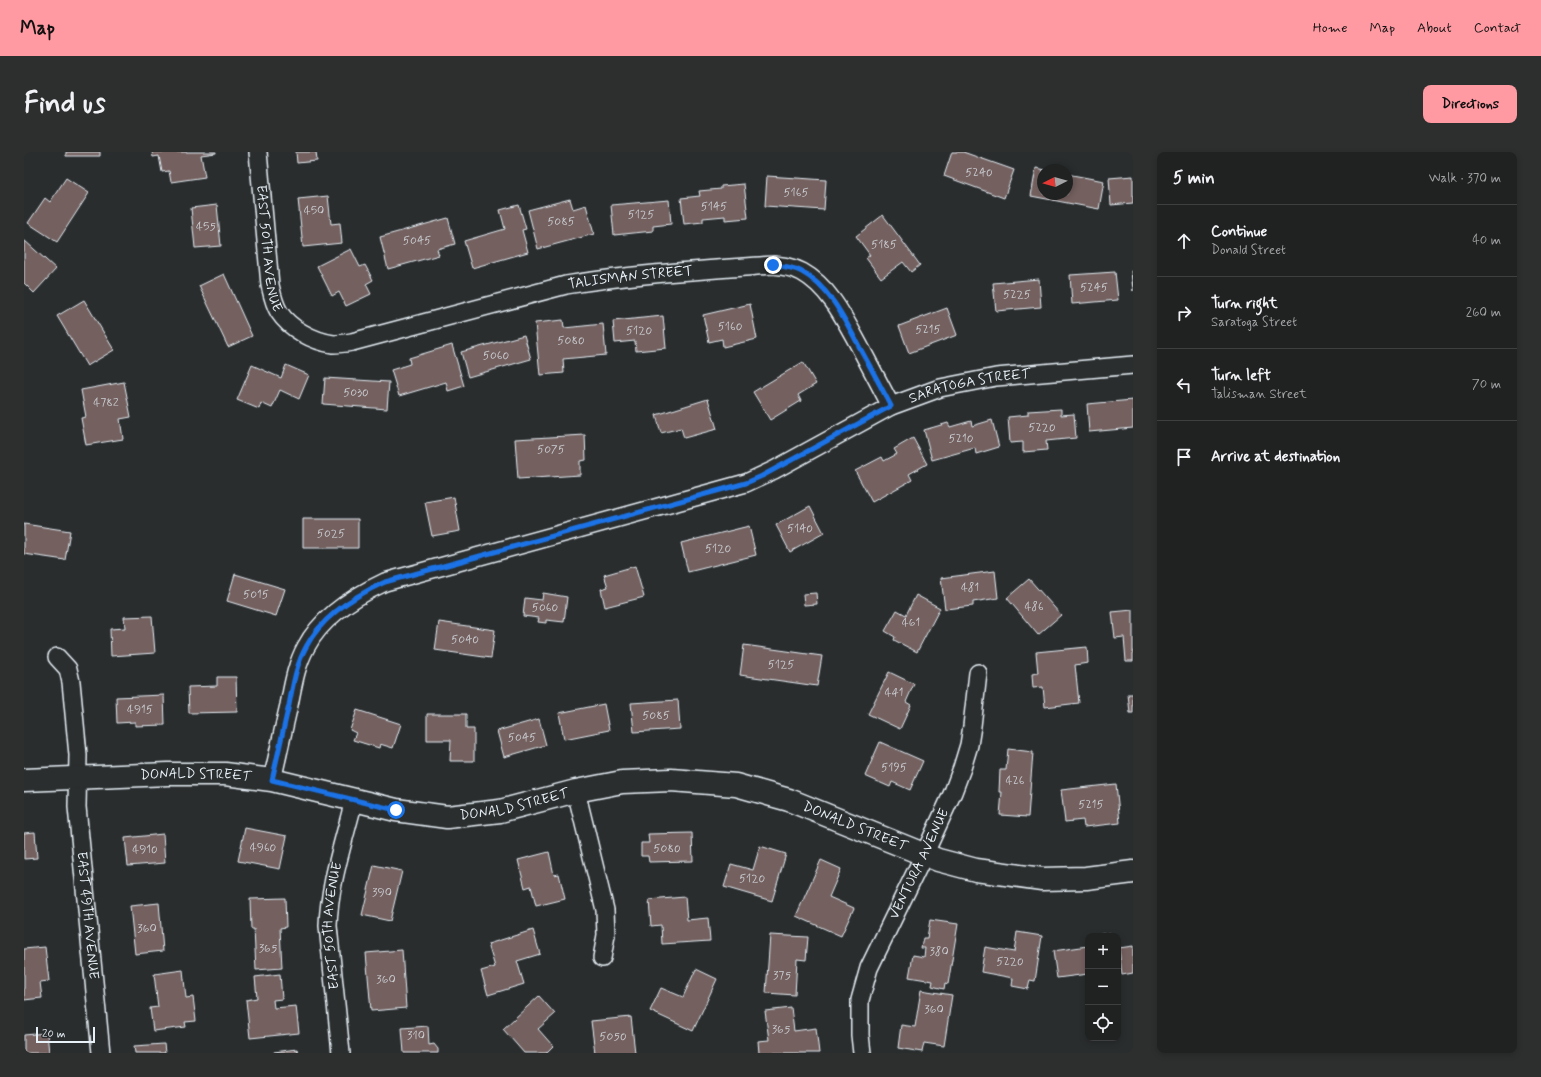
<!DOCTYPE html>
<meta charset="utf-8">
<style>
:root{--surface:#202222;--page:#2d2f2f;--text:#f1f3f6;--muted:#a2a4a5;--line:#3d3f40;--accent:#ff9aa2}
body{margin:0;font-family:Mynerve,sans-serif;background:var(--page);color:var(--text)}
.controls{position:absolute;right:12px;bottom:12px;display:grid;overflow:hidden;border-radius:8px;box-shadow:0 2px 6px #0003}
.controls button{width:36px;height:36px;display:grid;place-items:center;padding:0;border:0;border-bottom:1px solid var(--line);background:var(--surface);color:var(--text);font:20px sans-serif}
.compass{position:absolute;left:1013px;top:12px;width:36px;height:36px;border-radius:50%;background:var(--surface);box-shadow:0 2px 6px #0003;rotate:264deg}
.scale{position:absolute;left:12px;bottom:10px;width:59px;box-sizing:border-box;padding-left:4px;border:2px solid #e8f1f8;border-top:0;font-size:11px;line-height:14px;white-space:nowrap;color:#e8f1f8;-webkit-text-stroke:3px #2a2d2e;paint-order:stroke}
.stop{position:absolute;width:12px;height:12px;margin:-9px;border:3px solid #1a73e8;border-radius:50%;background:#fff}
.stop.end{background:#1a73e8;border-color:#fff;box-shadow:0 1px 4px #0008}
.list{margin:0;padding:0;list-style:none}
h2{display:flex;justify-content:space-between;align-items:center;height:52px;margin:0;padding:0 16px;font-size:17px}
h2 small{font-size:13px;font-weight:400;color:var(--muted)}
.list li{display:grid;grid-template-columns:26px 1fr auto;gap:12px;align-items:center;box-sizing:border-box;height:72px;padding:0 16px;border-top:1px solid var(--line)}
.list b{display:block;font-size:15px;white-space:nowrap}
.list p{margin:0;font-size:13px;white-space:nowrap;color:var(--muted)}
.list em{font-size:13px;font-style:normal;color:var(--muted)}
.icon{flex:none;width:22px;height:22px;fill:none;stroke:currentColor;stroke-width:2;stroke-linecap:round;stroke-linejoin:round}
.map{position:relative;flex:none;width:1109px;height:901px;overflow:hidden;border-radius:8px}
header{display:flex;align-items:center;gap:24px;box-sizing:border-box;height:56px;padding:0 20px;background:var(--accent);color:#111}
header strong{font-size:19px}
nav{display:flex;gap:22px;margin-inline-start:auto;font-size:14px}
.intro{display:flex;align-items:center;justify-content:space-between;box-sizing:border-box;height:96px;padding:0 24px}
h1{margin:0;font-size:28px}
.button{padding:10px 18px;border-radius:8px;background:var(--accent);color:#111;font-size:14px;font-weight:700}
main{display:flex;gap:24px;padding:0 24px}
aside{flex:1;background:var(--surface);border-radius:8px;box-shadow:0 2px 6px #0003}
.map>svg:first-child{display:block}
</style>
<header>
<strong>Map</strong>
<nav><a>Home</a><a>Map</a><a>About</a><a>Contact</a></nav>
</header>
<div class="intro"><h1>Find us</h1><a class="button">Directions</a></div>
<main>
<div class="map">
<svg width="1109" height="901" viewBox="0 0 1109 901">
<rect width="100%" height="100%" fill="#2a2d2e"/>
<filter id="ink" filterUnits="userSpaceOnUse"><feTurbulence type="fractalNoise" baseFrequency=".025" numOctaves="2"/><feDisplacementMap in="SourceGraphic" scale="8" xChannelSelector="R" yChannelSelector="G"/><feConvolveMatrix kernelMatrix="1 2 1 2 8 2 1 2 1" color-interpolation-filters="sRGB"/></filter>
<g filter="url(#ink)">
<path fill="#73605e" stroke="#e8f1f8" d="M42 0H76V4H42Z
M128 0H192V1L177 3 181 25 147 30 145 19 138 20 135 4 129 5Z
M272 0H292L293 9 273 11Z
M928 0H939L990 18 980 46 920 24Z
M1012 16 1022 18H1019V42H1043V22L1080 29 1075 57 1007 44Z
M743 24 802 28 800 58 741 54Z
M1109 24V51L1087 53 1085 26Z
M42 26 65 41 33 90 4 71 21 46 26 50Z
M720 32 724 66 701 68V64L679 66V70L660 72 657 46 676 44 675 39 697 37V34Z
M304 44 307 72 316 71 318 91 279 95 274 47Z
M546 47 549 57 562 53 570 82 514 97 504 58Z
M645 48 647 72 629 74V79L590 83 587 53Z
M193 53 197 94 171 96 167 56Z
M495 53 502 77 498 78 504 100 448 116 440 89 481 77 476 58Z
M859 63 896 113 887 120 879 110 857 126 842 106 846 103 832 84Z
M424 66 431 92 413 97 415 103 364 117 356 85Z
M0 88 32 117 10 141 0 131Z
M327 97 336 115 341 113 349 128 342 132 347 142 322 154 315 140 308 144 293 114Z
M1109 118V139L1107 119Z
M1091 120 1094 148 1048 152 1046 123Z
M200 122 228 184 204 195 175 134Z
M1015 127 1017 155 972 159 969 131Z
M60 148 90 198 63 214 33 164Z
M726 152 733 187 699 195 698 187 685 190 679 163Z
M923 156 933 183 885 201 875 174Z
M639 164 642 196 612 199 611 189 591 191 589 169Z
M539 168 540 176 579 172 582 203 539 207 540 221 516 223 511 171Z
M500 183 507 207 444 225 437 200Z
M428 193 440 234 424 239 422 230 375 244 367 218 386 212 385 206Z
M779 210 792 232 774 243 777 249 746 268 729 240Z
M228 213 257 226 262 213 285 223 275 247 256 238 248 256 237 251 235 257 213 248Z
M301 226 365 230 363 257 299 252Z
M100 230 107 265 96 267 99 287 62 293 57 266 62 265 57 238Z
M684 247 693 277 660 286 657 276 637 281 632 263Z
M1109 248V276L1065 280 1063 252Z
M1037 257V263L1050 262 1052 286 1022 289 1023 298 999 300V290L986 291 984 265 1004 263V259Z
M968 268 975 295 952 302 951 296 908 308 900 278 924 271 926 275 947 269 948 274Z
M561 283 562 308 556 309V323L494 327 491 287Z
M889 286 903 312 885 322 888 328 848 350 831 319 858 305 860 309 873 302 870 297Z
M430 345 436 379 408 384 401 350Z
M786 354 800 381 766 400 752 373Z
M279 367H334V396H279Z
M0 372 46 379 41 408 0 402Z
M725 374 732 403 664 420 657 391Z
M611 414 620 445 581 455 577 437 584 435 580 423Z
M971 419 974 446 949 450V454L921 457 917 426Z
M211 422 261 437 252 464 203 449Z
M1005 427 1037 463 1014 483 983 446Z
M519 441 543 445 540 470 522 468V471L514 470 515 466 499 464 501 446 518 448Z
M792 441 793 452 780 453 779 442Z
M892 443 916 456 893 500 870 488 871 485 861 479 873 458 882 463Z
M1109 458V509H1102L1100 485 1091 486 1088 460Z
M128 464 131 501 87 504 86 477 101 476 100 465Z
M415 470 471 478 467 506 411 498Z
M720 493 798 504 793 534 716 523Z
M1063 495 1064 511 1051 513 1055 551 1021 555 1019 535 1009 536 1008 522 1014 521 1012 500Z
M865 520 890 532 882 550 887 553 876 577 844 562Z
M193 525H212L213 560 165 561 164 535 193 534Z
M1104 542H1109V561H1106Z
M140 543 141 573 111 574V570L93 571 92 545Z
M654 548 656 577 610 580 607 551Z
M580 552 585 578 540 587 535 561Z
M333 558 377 572 369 596 356 592 355 596 329 588 332 581 326 578Z
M403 562H442V577H450V609H426L427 588H403Z
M515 567 522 593 480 605 473 579Z
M856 590 899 609 886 638 868 630 866 635 841 624Z
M984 597 1009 600 1004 665 976 663 978 640H975L976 618H982Z
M1092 632 1096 671 1060 675 1059 668 1041 670 1037 638Z
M221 676 263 684 256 717 214 709Z
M11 680 13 706 0 707V681Z
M668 681 669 709 625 710 624 704H617V691H625L624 682Z
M139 682 141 711 104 714 101 686Z
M736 694 762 702 748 749 700 735 707 712 729 718Z
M525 700 530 723 535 722 541 747 512 754 507 734 501 736 494 708Z
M797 708 817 717 805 745 830 756 817 784 772 764Z
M350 713 378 719 366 769 338 763Z
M661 745 663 768 684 766 686 789 638 792 637 773 627 774 625 748Z
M261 746 262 775 256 776 258 816 232 818 230 777H227L226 747Z
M135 751 139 799 111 802 106 754Z
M906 768 934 772 924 832 921 831 920 837 908 834 909 829 885 825 889 803 900 805 901 796H897L899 786H903Z
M509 778 516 802 493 809 500 832 464 843 457 819 471 815 464 792Z
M993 780 1018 784 1011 829 1006 828 1004 837 988 834 989 826 957 820 961 795 990 800Z
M1086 781V784H1065Z
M746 783 784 785 782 808 773 807 771 843 742 841Z
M1064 794V822L1033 826 1029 799Z
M1109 794V821L1098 823 1095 796Z
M21 795 25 829 16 830 18 846 0 848V797Z
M378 798 382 856 347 859 342 801Z
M672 817 693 827 669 879 626 859 637 836 659 845Z
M159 818 162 846 169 845 172 869 161 870 162 875 129 879 126 856 134 855 130 822Z
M256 822 258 847 249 848 250 856 272 854 275 881 226 886 222 848 233 846 231 825Z
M897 838 928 843 920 894 900 891 898 900 874 896 877 873 891 875Z
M515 844 531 862 514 877 529 894 522 901H500L479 877Z
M767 856 770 879 792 876 795 901H735L734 889 745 888 741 859Z
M607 865 611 901H571L567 869Z
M404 874 405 893 410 892 414 897V901H380L378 876Z
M23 881 25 901H0V883Z
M140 892 141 901H111L110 894Z
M273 897 274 901H250V900Z"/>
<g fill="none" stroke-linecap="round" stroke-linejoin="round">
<defs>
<g id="street">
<path id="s1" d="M234 0 246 133C248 142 250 152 255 160 266 177 289 189 309 192 315 192 322 191 328 190L542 133C610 122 679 118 749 113 759 114 769 115 778 120 807 136 822 170 837 197 847 216 857 235 867 254"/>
<path id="s2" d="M33 505 44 517 47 530 54 603 53 655 77 901"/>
<path id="s3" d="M248 628C254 603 259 578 265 553 269 533 272 513 282 495 298 464 331 444 361 430L722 331 750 318 867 254 916 236 972 225 1109 213"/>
<path d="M552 639 581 758 582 783 578 806"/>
<path id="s4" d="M317 901 304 774C305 732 320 689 330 648"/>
<path id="s5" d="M838 901 836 883V848L845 816 900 703 929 640 938 616 945 593 948 574 954 521"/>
</g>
<g id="secondary">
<path id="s6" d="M0 628 144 622H201L248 628 372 658 423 665 476 659 552 639 598 630 647 628 712 633 765 648 914 708 952 718 1018 727 1062 726 1109 720"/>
</g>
</defs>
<use href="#street" stroke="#e8f1f8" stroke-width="20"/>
<use href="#secondary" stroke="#e8f1f8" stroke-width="25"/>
<use href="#street" stroke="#2a2d2e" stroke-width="17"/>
<use href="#secondary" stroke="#2a2d2e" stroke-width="22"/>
</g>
</g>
<g fill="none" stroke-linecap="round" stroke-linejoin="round" filter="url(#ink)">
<path stroke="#1a73e8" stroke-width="5" d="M372 658 248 628C254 603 259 578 265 553 269 533 272 513 282 495 298 464 330 444 361 430L722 331 738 324 867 254C857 235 847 216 837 198 822 170 807 136 778 120 769 115 759 114 749 113"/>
</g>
<g text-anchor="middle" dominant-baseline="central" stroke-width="3.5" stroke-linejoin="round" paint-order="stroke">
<g font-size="12" fill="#cbcdd2">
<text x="955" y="21">5240</text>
<text x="772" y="41">5165</text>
<text x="690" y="55">5145</text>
<text x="290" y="59">450</text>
<text x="617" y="63">5125</text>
<text x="537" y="70">5085</text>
<text x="182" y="75">455</text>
<text x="393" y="89">5045</text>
<text x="860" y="93">5185</text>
<text x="1070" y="136">5245</text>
<text x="993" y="143">5225</text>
<text x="706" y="175">5160</text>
<text x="904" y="178">5215</text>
<text x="615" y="179">5120</text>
<text x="547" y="189">5080</text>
<text x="472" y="204">5060</text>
<text x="332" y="241">5030</text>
<text x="82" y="251">4782</text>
<text x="1018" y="276">5220</text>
<text x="937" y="287">5210</text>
<text x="527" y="298">5075</text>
<text x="776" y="377">5140</text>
<text x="307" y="382">5025</text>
<text x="694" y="397">5120</text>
<text x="946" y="436">481</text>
<text x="232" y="443">5015</text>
<text x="1010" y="455">486</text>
<text x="521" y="456">5060</text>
<text x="887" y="471">461</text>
<text x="441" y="488">5040</text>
<text x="757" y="513">5125</text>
<text x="870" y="541">441</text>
<text x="116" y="558">4915</text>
<text x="632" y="564">5085</text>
<text x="498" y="586">5045</text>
<text x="870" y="616">5195</text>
<text x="991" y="629">426</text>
<text x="1067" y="653">5215</text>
<text x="239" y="696">4960</text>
<text x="643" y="697">5080</text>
<text x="121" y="698">4910</text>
<text x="728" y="727">5120</text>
<text x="358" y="741">390</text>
<text x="123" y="777">360</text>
<text x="244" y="797">365</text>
<text x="915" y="800">380</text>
<text x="986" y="810">5220</text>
<text x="758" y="824">375</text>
<text x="362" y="828">360</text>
<text x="910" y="858">360</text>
<text x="757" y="878">365</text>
<text x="392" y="884">310</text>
<text x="589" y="885">5050</text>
</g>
<g font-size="14" fill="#e8f1f8" stroke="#2a2d2e">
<text stroke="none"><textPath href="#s1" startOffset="97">EAST 50TH AVENUE</textPath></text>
<text stroke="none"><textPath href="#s1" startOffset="532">TALISMAN STREET</textPath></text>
<text stroke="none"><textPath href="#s3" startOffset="862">SARATOGA STREET</textPath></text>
<text stroke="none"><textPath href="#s6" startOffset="172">DONALD STREET</textPath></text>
<text stroke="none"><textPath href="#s6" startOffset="496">DONALD STREET</textPath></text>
<text stroke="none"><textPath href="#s6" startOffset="847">DONALD STREET</textPath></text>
<text stroke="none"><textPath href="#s5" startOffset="202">VENTURA AVENUE</textPath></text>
<text stroke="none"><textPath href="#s2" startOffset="264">EAST 49TH AVENUE</textPath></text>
<text stroke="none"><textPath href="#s4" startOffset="128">EAST 50TH AVENUE</textPath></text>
</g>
</g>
</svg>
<div class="controls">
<button>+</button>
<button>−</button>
<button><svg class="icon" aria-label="locate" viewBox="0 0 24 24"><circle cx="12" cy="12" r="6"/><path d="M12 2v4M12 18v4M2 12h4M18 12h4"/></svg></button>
</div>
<svg class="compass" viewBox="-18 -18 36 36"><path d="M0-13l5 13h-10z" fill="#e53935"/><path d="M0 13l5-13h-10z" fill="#a2a4a5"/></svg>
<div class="scale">20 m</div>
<div class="stop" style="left:372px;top:658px"></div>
<div class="stop end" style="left:749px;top:113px"></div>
</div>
<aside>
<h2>5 min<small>Walk · 370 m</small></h2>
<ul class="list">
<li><svg class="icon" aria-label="ahead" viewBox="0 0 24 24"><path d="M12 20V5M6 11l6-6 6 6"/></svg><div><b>Continue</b><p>Donald Street</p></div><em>40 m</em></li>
<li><svg class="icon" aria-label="right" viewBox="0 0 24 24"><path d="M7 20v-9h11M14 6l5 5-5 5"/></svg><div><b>Turn right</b><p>Saratoga Street</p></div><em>260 m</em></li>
<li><svg class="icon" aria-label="left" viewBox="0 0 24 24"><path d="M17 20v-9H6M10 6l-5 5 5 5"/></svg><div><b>Turn left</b><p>Talisman Street</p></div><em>70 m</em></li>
<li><svg class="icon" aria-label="arrive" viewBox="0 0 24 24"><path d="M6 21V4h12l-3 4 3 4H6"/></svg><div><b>Arrive at destination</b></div></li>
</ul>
</aside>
</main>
